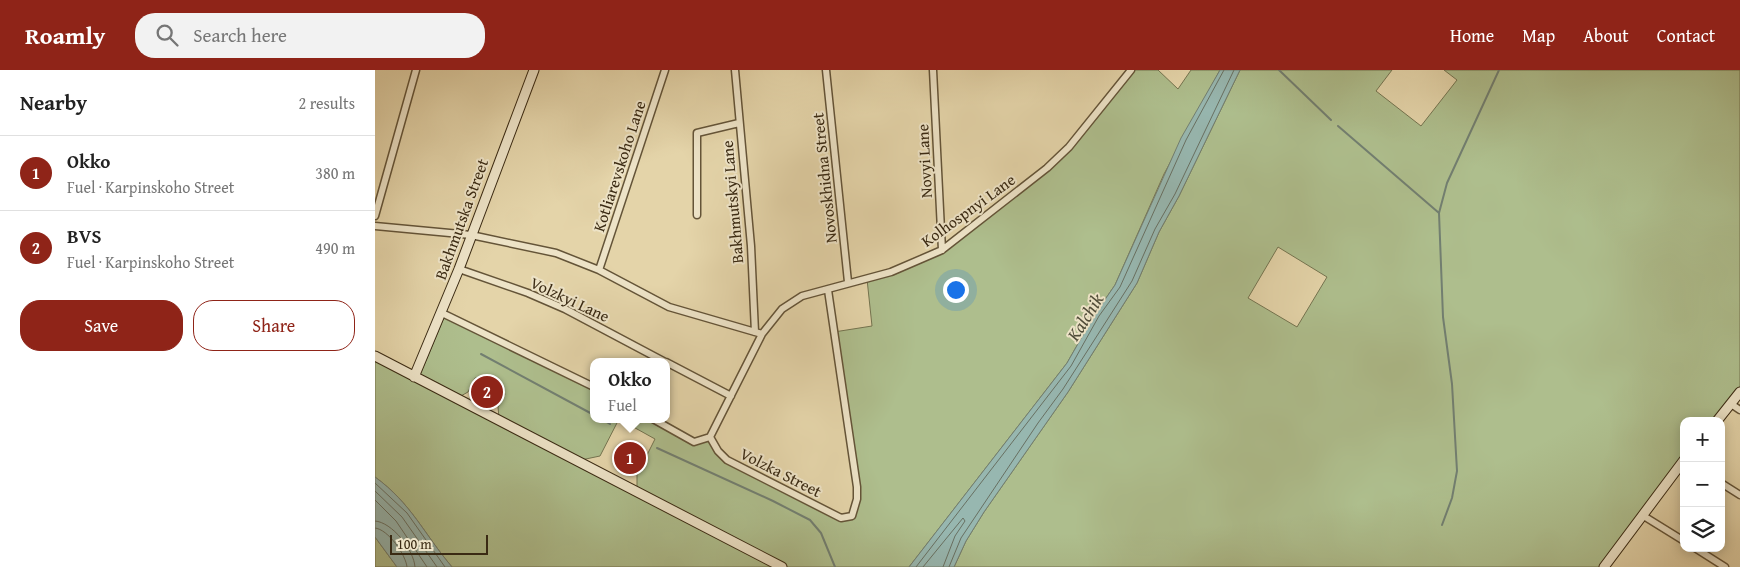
<!DOCTYPE html>
<meta charset="utf-8">
<style>
:root{--surface:#fff;--page:#f2f2f2;--text:#222;--muted:#767676;--line:#e0e0e0;--accent:#8f2418}
body{margin:0;font-family:"Gentium Book Plus",serif;background:var(--page);color:var(--text)}
.controls{position:absolute;right:15px;bottom:15px;display:grid;overflow:hidden;border-radius:10px;box-shadow:0 2px 12px #0003}
.controls button{width:45px;height:45px;display:grid;place-items:center;padding:0;border:0;border-bottom:1px solid var(--line);background:var(--surface);color:var(--text);font:25px sans-serif}
.scale{position:absolute;left:15px;bottom:12px;width:98px;box-sizing:border-box;padding-left:5px;border:2px solid #3a2a13;border-top:0;font-size:14px;line-height:18px;white-space:nowrap;color:#3a2a13;-webkit-text-stroke:4px #ede3c7;paint-order:stroke}
.you{position:absolute;left:580px;top:219px;width:18px;height:18px;margin:-12px;border:4px solid #fff;border-radius:50%;background:#1a73e8;box-shadow:0 0 0 8px #1a73e833}
.badge{display:grid;place-items:center;width:32px;height:32px;border-radius:50%;background:var(--accent);color:#fff;font-size:16px;font-weight:700}
.pin{position:absolute;translate:-50% -50%;border:2px solid #fff;box-shadow:0 1px 5px #0006}
.popup{position:absolute;left:215px;top:288px;width:80px;height:65px;box-sizing:border-box;display:grid;place-content:center;border-radius:10px;background:var(--surface);filter:drop-shadow(0 1px 4px #0005);font-size:16px;white-space:nowrap;color:var(--muted)}
.popup b{font-size:19px;color:var(--text)}
.popup::after{content:'';position:absolute;left:50%;top:100%;margin-left:-10px;border:10px solid transparent;border-top-color:var(--surface)}
.list{margin:0;padding:0;list-style:none}
h2{display:flex;justify-content:space-between;align-items:center;height:65px;margin:0;padding:0 20px;font-size:21px}
h2 small{font-size:16px;font-weight:400;color:var(--muted)}
.list li{display:grid;grid-template-columns:32px 1fr auto;gap:15px;align-items:center;box-sizing:border-box;height:75px;padding:0 20px;border-top:1px solid var(--line)}
.list b{display:block;font-size:19px;white-space:nowrap}
.list p{margin:0;font-size:16px;white-space:nowrap;color:var(--muted)}
.list em{font-size:16px;font-style:normal;color:var(--muted)}
.actions{display:flex;gap:10px;padding:15px 20px}
.actions a{flex:1;padding:11px 0;border:1px solid var(--accent);border-radius:20px;text-align:center;font-size:18px;color:var(--accent)}
.actions .main{background:var(--accent);color:#fff}
.icon{flex:none;width:28px;height:28px;fill:none;stroke:currentColor;stroke-width:2;stroke-linecap:round;stroke-linejoin:round}
.map{position:relative;flex:none;width:1365px;height:497px;overflow:hidden}
header{display:flex;align-items:center;gap:30px;box-sizing:border-box;height:70px;padding:0 25px;background:var(--accent);color:#fff}
header strong{font-size:24px}
nav{display:flex;gap:28px;margin-inline-start:auto;font-size:18px}
.search{width:350px;height:45px;background:var(--page);display:flex;align-items:center;gap:12px;box-sizing:border-box;padding:0 18px;border-radius:20px;color:var(--muted);font-size:19px}
main{display:flex}
aside{flex:1;background:var(--surface)}
.map>svg:first-child{display:block}
</style>
<header>
<strong>Roamly</strong>
<div class="search"><svg class="icon" aria-label="search" viewBox="0 0 24 24"><circle cx="10" cy="10" r="6"/><path d="M15 15l6 6"/></svg>Search here</div>
<nav><a>Home</a><a>Map</a><a>About</a><a>Contact</a></nav>
</header>
<main>
<aside>
<h2>Nearby<small>2 results</small></h2>
<ul class="list">
<li><span class="badge">1</span><div><b>Okko</b><p>Fuel · Karpinskoho Street</p></div><em>380 m</em></li>
<li><span class="badge">2</span><div><b>BVS</b><p>Fuel · Karpinskoho Street</p></div><em>490 m</em></li>
</ul>
<div class="actions"><a class="main">Save</a><a>Share</a></div>
</aside>
<div class="map">
<svg width="1365" height="497" viewBox="0 0 1365 497">
<rect width="100%" height="100%" fill="#e4d4a9"/>
<filter id="stains"><feTurbulence type="fractalNoise" baseFrequency=".004" numOctaves="4"/><feColorMatrix values="0 0 0 0 .2 0 0 0 0 .09 0 0 0 0 .02 0 0 0 .5 -.17"/></filter>
<radialGradient id="worn" r=".72"><stop offset=".6" stop-color="#630" stop-opacity="0"/><stop offset="1" stop-color="#630" stop-opacity=".3"/></radialGradient>
<path fill="#aebe8d" stroke="#747450" fill-rule="evenodd" d="M756 0H783L803 19 816 0H845L789 104 740 215 720 244 692 293 534 497H412L262 419V405L280 369 244 349 225 386 206 390 124 348 123 337 130 324C124 314 112 307 100 308L93 322 84 327 44 307 70 245 219 317V349H278L319 372 335 367 352 390 473 448 482 429 459 262 497 256 492 209 552 188 672 98Z
M865 0H1017L1001 21 1046 56 1082 10 1069 0H1365V322L1342 351H1309V390L1229 497H579L591 471 609 442 693 322 762 213 784 162 804 126ZM903 177 952 207 922 257 873 228Z
M0 290 401 497H77C49 464 36 433 0 407Z
M0 467 22 497H0Z"/>
<path fill="#97b7b0" stroke="#727f71" d="M845 0H865L804 126 784 162 762 213 693 322 609 442 591 471 579 497H534L692 293 720 244 740 215 806 68Z
M0 407C36 433 49 464 77 497H22L0 467Z"/>
<g fill="none" stroke-linecap="round" stroke-linejoin="round">
<path stroke="#687062" stroke-width="1" d="M0 413 32 443 70 497
M0 421 27 447 62 497
M0 430 21 451 52 497
M0 451C17 452 39 480 40 497
M0 458C13 459 31 485 32 497
M541 497 696 296 724 246 745 217 811 70 849 0
M548 497 588 448 590 451 580 466 568 497
M574 497 586 468 663 353 688 319 757 211 780 159 800 124 859 0"/>
<path stroke="#727f71" stroke-width="2" d="M904 0 956 50
M963 56 1064 143
M106 284 219 345
M226 349 235 354
M282 378 398 431 435 450 446 463 460 497
M1067 455 1077 428 1082 401 1077 314 1068 247 1064 143 1072 113 1124 0"/>
<defs>
<path id="street" d="M360 0 376 176 380 262
M451 0 473 212
M558 0 567 180
M322 145V63L364 53
M0 146 41 0
M0 156 96 165 181 183 224 200 294 237 387 264
M84 199 153 223 190 239 290 292
M224 200 290 0
M67 243 219 317
M291 292 356 326
M1356 334 1365 340
M278 349 319 372 335 367
M335 367 387 264 407 239 427 226 516 202 567 180 672 98 694 77 756 0
M335 367 343 381 352 390 466 448 477 446 482 429V417L453 220
M1346 413 1365 425
M1267 445 1309 471
M1320 478 1350 497"/>
<path id="secondary" d="M0 286 407 497
M39 307 84 199 159 0
M1342 351 1365 322
M1229 497 1309 390"/>
</defs>
<use href="#street" stroke="#645438" stroke-width="9"/>
<use href="#secondary" stroke="#3a2a13" stroke-width="11"/>
<use href="#street" stroke="#ede3c7" stroke-width="6"/>
<use href="#secondary" stroke="#ede3c7" stroke-width="9"/>
</g>
<g text-anchor="middle" dominant-baseline="central" stroke-width="4" stroke-linejoin="round" paint-order="stroke">
<g font-size="16" fill="#3a2a13" stroke="#ede3c7">
<text transform="translate(549 91) rotate(-93)">Novyi Lane</text>
<text transform="translate(244 96) rotate(-72)">Kotliarevskoho Lane</text>
<text transform="translate(449 108) rotate(-96)">Novoskhidna Street</text>
<text transform="translate(357 132) rotate(-95)">Bakhmutskyi Lane</text>
<text transform="translate(593 140) rotate(-36)">Kolhospnyi Lane</text>
<text transform="translate(86 149) rotate(-70)">Bakhmutska Street</text>
<text transform="translate(195 229) rotate(25)">Volzkyi Lane</text>
<text transform="translate(406 402) rotate(27)">Volzka Street</text>
</g>
<g font-size="18" font-style="italic" fill="#514d3a" stroke="#ede3c7">
<text transform="translate(710 247) rotate(-58)">Kalchik</text>
</g>
</g>
<rect width="100%" height="100%" filter="url(#stains)"/>
<rect width="100%" height="100%" fill="url(#worn)"/>
</svg>
<div class="controls">
<button>+</button>
<button>−</button>
<button><svg class="icon" aria-label="layers" viewBox="0 0 24 24"><path d="M12 4l9 5-9 5-9-5zM3 14l9 5 9-5"/></svg></button>
</div>
<div class="scale">100 m</div>
<div class="you"></div>
<div class="pin badge" style="left:255px;top:388px">1</div>
<div class="popup"><b>Okko</b>Fuel</div>
<div class="pin badge" style="left:112px;top:322px">2</div>
</div>
</main>
